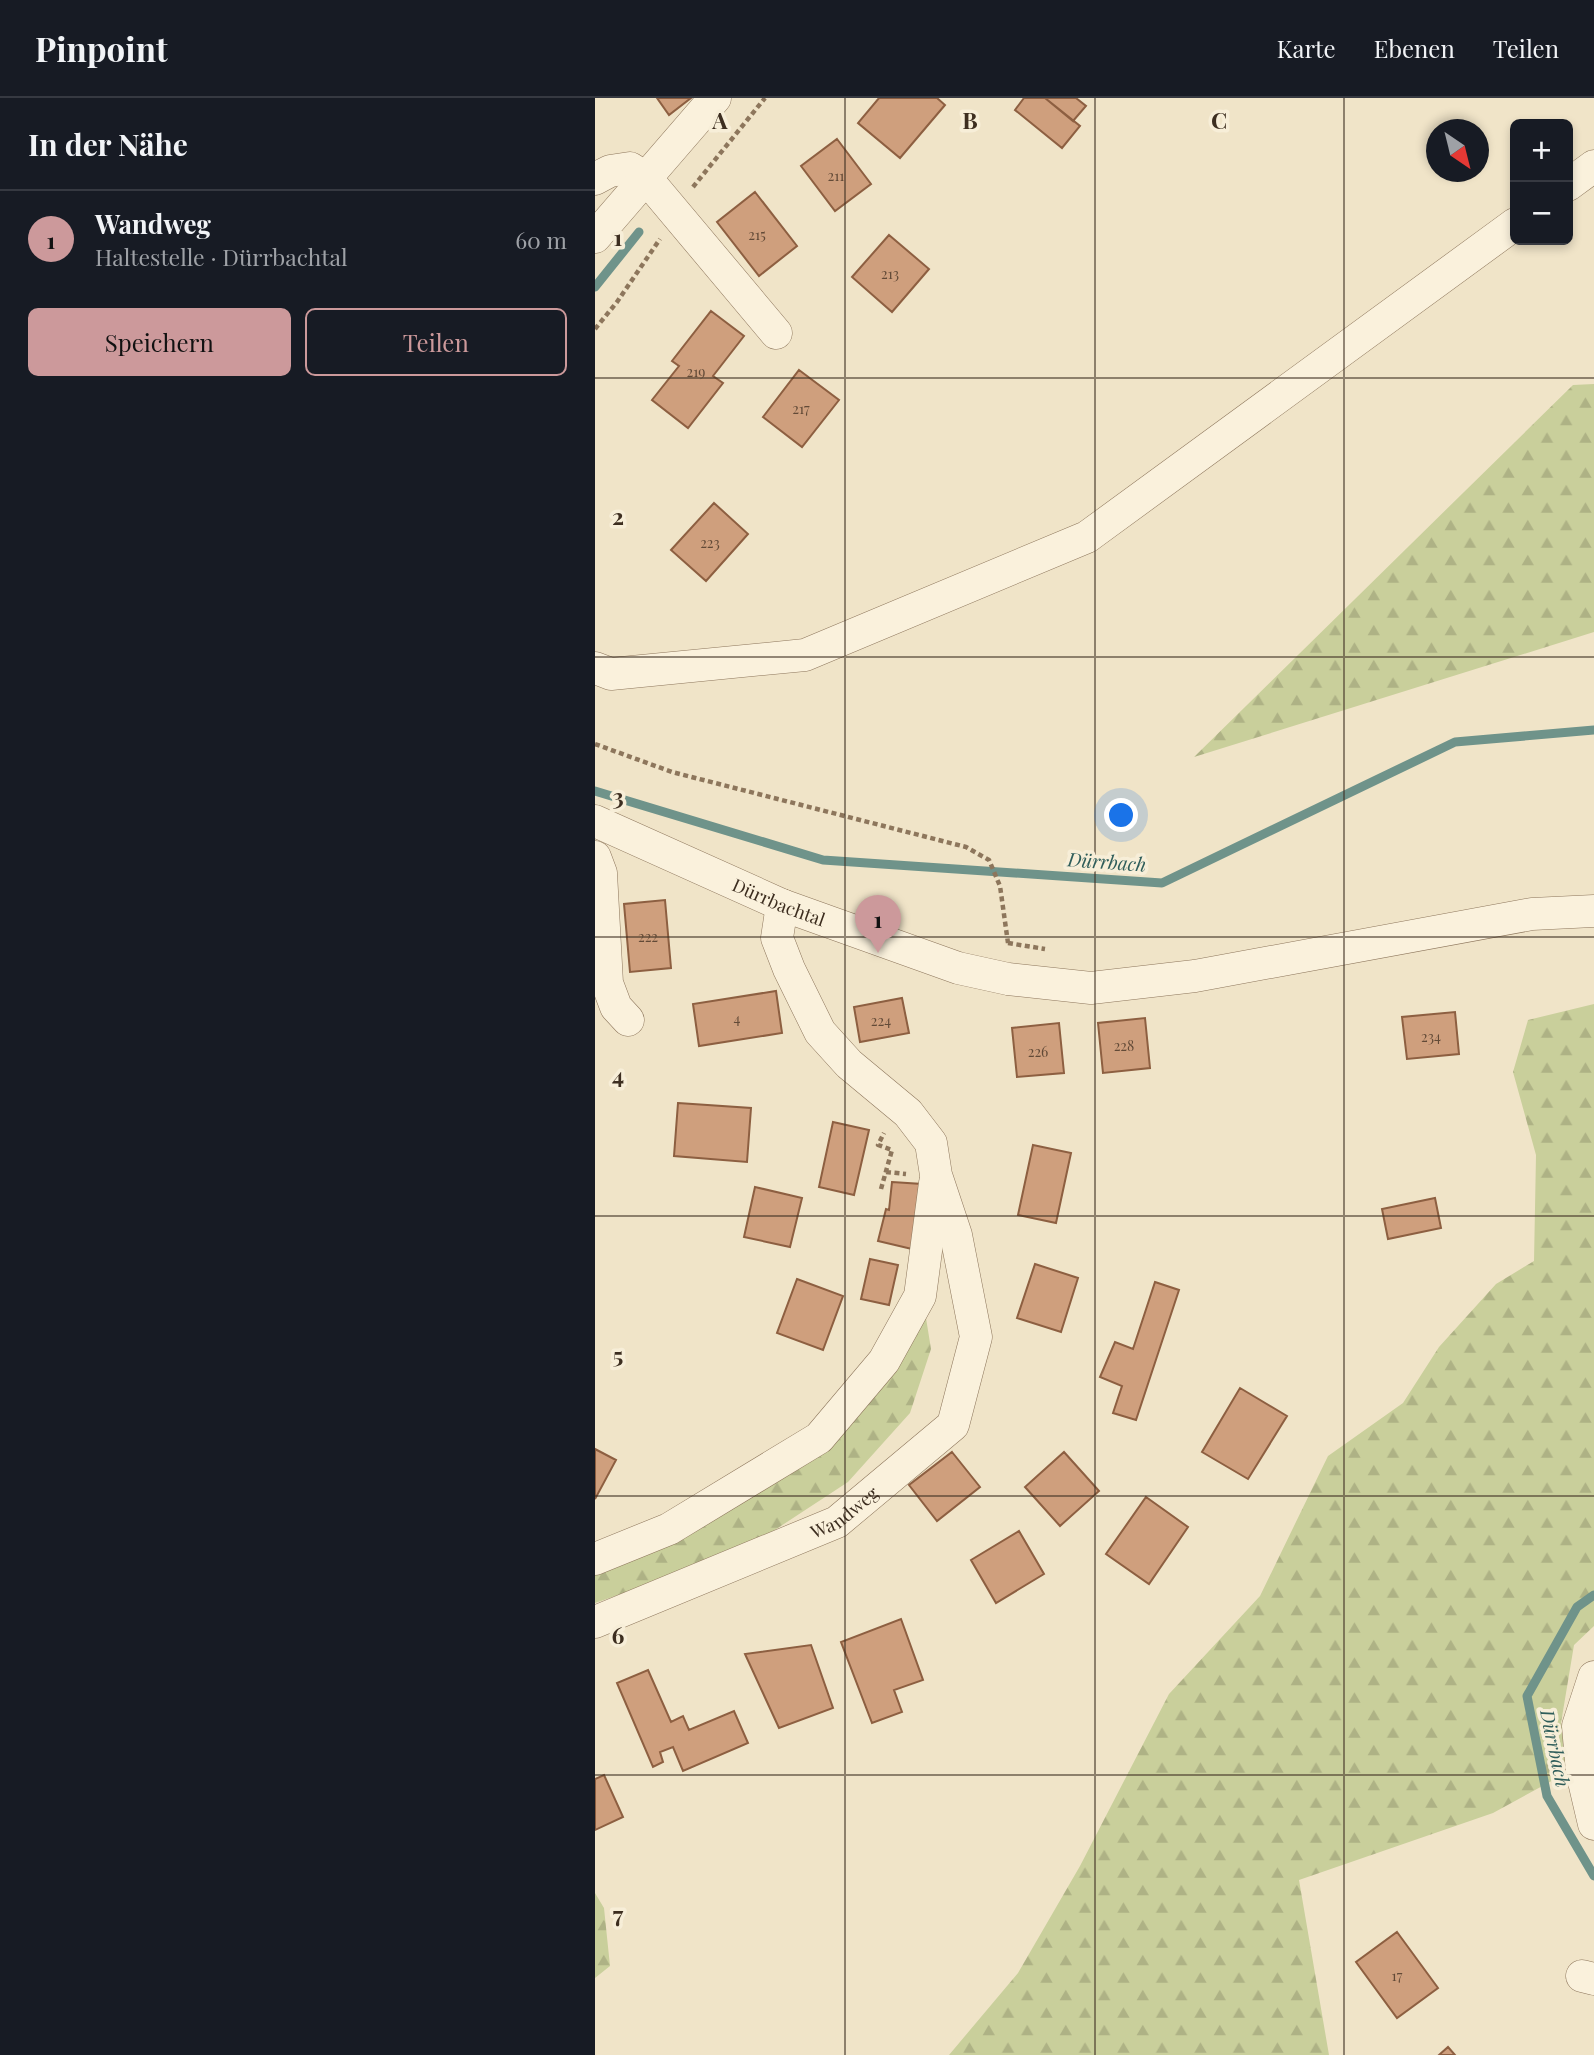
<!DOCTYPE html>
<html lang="de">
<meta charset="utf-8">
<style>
:root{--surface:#171b24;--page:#20242c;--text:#f1f3f6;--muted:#9ea1a6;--line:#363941;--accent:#cc999b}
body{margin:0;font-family:"Playfair Display",serif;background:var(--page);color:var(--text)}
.controls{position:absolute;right:21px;top:21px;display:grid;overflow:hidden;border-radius:10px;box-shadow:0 4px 10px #0003}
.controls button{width:63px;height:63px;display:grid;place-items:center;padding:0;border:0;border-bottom:2px solid var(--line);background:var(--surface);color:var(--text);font:35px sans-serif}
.compass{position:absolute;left:831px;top:21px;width:63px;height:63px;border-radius:50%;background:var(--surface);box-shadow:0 4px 10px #0003;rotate:145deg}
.you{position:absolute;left:527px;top:718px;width:24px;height:24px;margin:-18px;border:5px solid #fff;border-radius:50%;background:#1a73e8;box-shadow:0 0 0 10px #1a73e833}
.badge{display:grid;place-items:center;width:46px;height:46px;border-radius:50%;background:var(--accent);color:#111;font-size:23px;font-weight:700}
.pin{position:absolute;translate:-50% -58px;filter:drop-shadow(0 2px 4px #0008)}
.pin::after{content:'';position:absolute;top:37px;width:24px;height:21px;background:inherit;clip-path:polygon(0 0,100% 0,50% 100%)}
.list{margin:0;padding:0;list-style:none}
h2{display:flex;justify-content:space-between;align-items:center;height:91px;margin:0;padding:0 28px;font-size:30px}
h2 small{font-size:23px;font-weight:400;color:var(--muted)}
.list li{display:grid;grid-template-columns:46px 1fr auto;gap:21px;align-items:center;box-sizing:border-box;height:98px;padding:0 28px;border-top:2px solid var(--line)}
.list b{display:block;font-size:26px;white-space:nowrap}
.list p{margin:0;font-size:23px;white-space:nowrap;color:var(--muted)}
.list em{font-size:23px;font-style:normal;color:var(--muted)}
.actions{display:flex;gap:14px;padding:21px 28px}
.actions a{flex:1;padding:16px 0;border:2px solid var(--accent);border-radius:10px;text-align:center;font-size:24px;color:var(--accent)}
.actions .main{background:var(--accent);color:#111}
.map{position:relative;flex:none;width:999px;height:1957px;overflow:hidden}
header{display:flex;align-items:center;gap:42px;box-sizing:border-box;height:98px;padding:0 35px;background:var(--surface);border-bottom:2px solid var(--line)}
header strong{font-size:33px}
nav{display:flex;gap:38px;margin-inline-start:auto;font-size:24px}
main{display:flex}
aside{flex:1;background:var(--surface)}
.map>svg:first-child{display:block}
</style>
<header>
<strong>Pinpoint</strong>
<nav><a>Karte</a><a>Ebenen</a><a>Teilen</a></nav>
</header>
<main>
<aside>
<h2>In der Nähe<small></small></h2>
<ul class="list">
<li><span class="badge">1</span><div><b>Wandweg</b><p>Haltestelle · Dürrbachtal</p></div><em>60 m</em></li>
</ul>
<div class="actions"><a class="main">Speichern</a><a>Teilen</a></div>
</aside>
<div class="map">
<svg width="999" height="1957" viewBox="0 0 999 1957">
<defs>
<pattern id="forest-firs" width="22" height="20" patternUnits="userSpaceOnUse" patternTransform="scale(1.75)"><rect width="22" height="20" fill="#c9cf9b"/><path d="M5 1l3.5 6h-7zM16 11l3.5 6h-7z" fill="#aeb285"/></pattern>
</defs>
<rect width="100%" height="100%" fill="#f0e4c8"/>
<path fill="url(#forest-firs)" d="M999 286V534L599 659 978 287Z
M999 906V1528L979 1547 966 1625 975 1673 898 1715 704 1782 734 1957H354L423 1875 485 1768 574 1596 665 1498 733 1358 808 1305 844 1249 901 1186 939 1163 941 1057 918 974 933 922Z
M323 1213 331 1220 336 1251 315 1315 253 1384 163 1443 75 1479 0 1505V1470L143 1406Z
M0 1795 9 1810 15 1868 0 1880Z"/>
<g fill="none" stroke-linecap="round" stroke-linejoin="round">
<path stroke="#6f938a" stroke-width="9" d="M0 189 44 134
M0 693 228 762 567 785 860 644 999 632
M999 1497 982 1509 932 1598 952 1698 999 1778"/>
</g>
<path fill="#cf9f7d" stroke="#8d5f41" stroke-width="2" d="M62 0H96L74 17Z
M284 0H342L350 7 305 60 263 25Z
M429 0H450L485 28 467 50 420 12Z
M450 0H481L491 8 478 23Z
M242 41 276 86 240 113 206 68Z
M160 94 202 148 164 178 122 124Z
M294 137 334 171 297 214 257 179Z
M116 213 149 238 118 278 128 285 93 330 57 302 84 268 77 263Z
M204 272 244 302 207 349 168 319Z
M119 405 153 436 111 483 76 452Z
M70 802 76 870 35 874 29 806Z
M181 893 187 935 104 948 98 906Z
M307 900 314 935 265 944 259 909Z
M860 914 864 956 812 961 807 919Z
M550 920 555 970 508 975 503 925Z
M464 925 469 975 422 979 417 930Z
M83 1005 156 1010 152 1064 79 1058Z
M238 1024 274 1032 259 1097 224 1089Z
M438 1047 476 1055 461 1125 423 1117Z
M297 1084 327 1086 317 1151 283 1143 291 1111 294 1112Z
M160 1089 207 1100 195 1149 149 1139Z
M840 1100 846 1130 793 1141 787 1111Z
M275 1161 303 1167 294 1207 266 1201Z
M440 1166 483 1180 466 1234 422 1220Z
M202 1181 248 1198 228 1252 182 1235Z
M560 1184 584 1192 541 1322 518 1315 527 1288 505 1279 520 1244 538 1251Z
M645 1290 692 1318 653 1381 607 1354Z
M0 1351 21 1362 0 1401Z
M357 1354 385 1389 342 1423 314 1387Z
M469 1354 504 1393 465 1428 430 1389Z
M551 1399 593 1429 554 1486 511 1456Z
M424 1433 449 1476 401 1505 376 1462Z
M306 1521 328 1582 299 1592 307 1614 277 1625 246 1544Z
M216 1547 238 1610 184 1630 150 1556Z
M53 1572 76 1624 88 1618 94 1632 139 1613 153 1645 88 1673 78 1649 65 1654 68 1664 58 1669 22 1585Z
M9 1677 28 1719 0 1732V1681Z
M802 1834 843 1890 802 1920 761 1864Z
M853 1949 860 1957H844Z"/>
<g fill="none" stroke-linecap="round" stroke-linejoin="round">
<defs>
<g id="minor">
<path d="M0 81 15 73 35 70 51 80 181 235"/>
<path d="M973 87 999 68"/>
<path d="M0 139 120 0"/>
<path d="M0 570 16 576 210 557 492 439 920 126"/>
<path id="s1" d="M0 723 187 807 363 870 413 881 496 890 600 878 937 816 999 813"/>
<path d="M0 759 6 775 12 885 21 909 33 922"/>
<path d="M0 1461 74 1431 224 1340 289 1263 325 1198 340 1085"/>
<path id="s2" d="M0 1524 242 1424 358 1327 381 1239 361 1137 341 1077 336 1045 313 1015 254 966 225 934 194 871 182 840 187 807"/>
<path d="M999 1579 983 1628 987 1675 999 1726"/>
<path d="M987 1878 999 1881"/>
</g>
</defs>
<use href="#minor" stroke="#8d765c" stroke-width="33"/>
<path stroke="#8d765c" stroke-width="4.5" stroke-dasharray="5 3.5" stroke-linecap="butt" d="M98 89 170 0
M0 231 22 204 65 141
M0 646 77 674 371 749 394 762 405 788 413 845
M413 845 450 851
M291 1074 311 1076
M286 1091 297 1052 283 1047 289 1035"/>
<use href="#minor" stroke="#faf1dc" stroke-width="32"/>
</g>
<path fill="none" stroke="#3d2e20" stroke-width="2" stroke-opacity="0.55" d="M250 0V1957M500 0V1957M749 0V1957M0 280H999M0 559H999M0 839H999M0 1118H999M0 1398H999M0 1677H999"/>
<g text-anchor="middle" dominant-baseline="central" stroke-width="7" stroke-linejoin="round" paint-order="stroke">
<g font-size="14" fill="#624a37">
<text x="241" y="77">211</text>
<text x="162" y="136">215</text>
<text x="295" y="175">213</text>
<text x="101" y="273">219</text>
<text x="206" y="310">217</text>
<text x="115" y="444">223</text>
<text x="53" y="838">222</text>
<text x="142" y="920">4</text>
<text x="286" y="922">224</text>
<text x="836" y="938">234</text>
<text x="529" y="947">228</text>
<text x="443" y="953">226</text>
<text x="802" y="1877">17</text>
</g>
<g font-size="18" fill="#3d2e20" stroke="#f7eed8">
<text stroke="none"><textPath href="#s1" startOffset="201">Dürrbachtal</textPath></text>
<text stroke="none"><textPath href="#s2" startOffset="273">Wandweg</textPath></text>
</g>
<g font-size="19" font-style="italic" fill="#2f5d5a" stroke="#f7eed8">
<text transform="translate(512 763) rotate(4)">Dürrbach</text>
<text transform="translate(961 1650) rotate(78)">Dürrbach</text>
</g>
</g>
<g font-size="23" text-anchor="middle" font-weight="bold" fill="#3d2e20" stroke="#f7eed8" stroke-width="7" stroke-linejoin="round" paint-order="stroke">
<text x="125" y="31">A</text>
<text x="375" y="31">B</text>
<text x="624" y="31">C</text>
<text x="23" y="148">1</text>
<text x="23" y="427">2</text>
<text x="23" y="707">3</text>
<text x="23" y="986">4</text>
<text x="23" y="1266">5</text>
<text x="23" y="1546">6</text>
<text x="23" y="1825">7</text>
</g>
</svg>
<div class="controls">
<button>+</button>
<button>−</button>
</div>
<svg class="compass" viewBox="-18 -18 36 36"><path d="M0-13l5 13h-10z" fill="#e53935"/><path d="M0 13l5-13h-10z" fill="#9ea1a6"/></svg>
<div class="you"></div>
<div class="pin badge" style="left:283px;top:855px">1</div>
</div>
</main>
